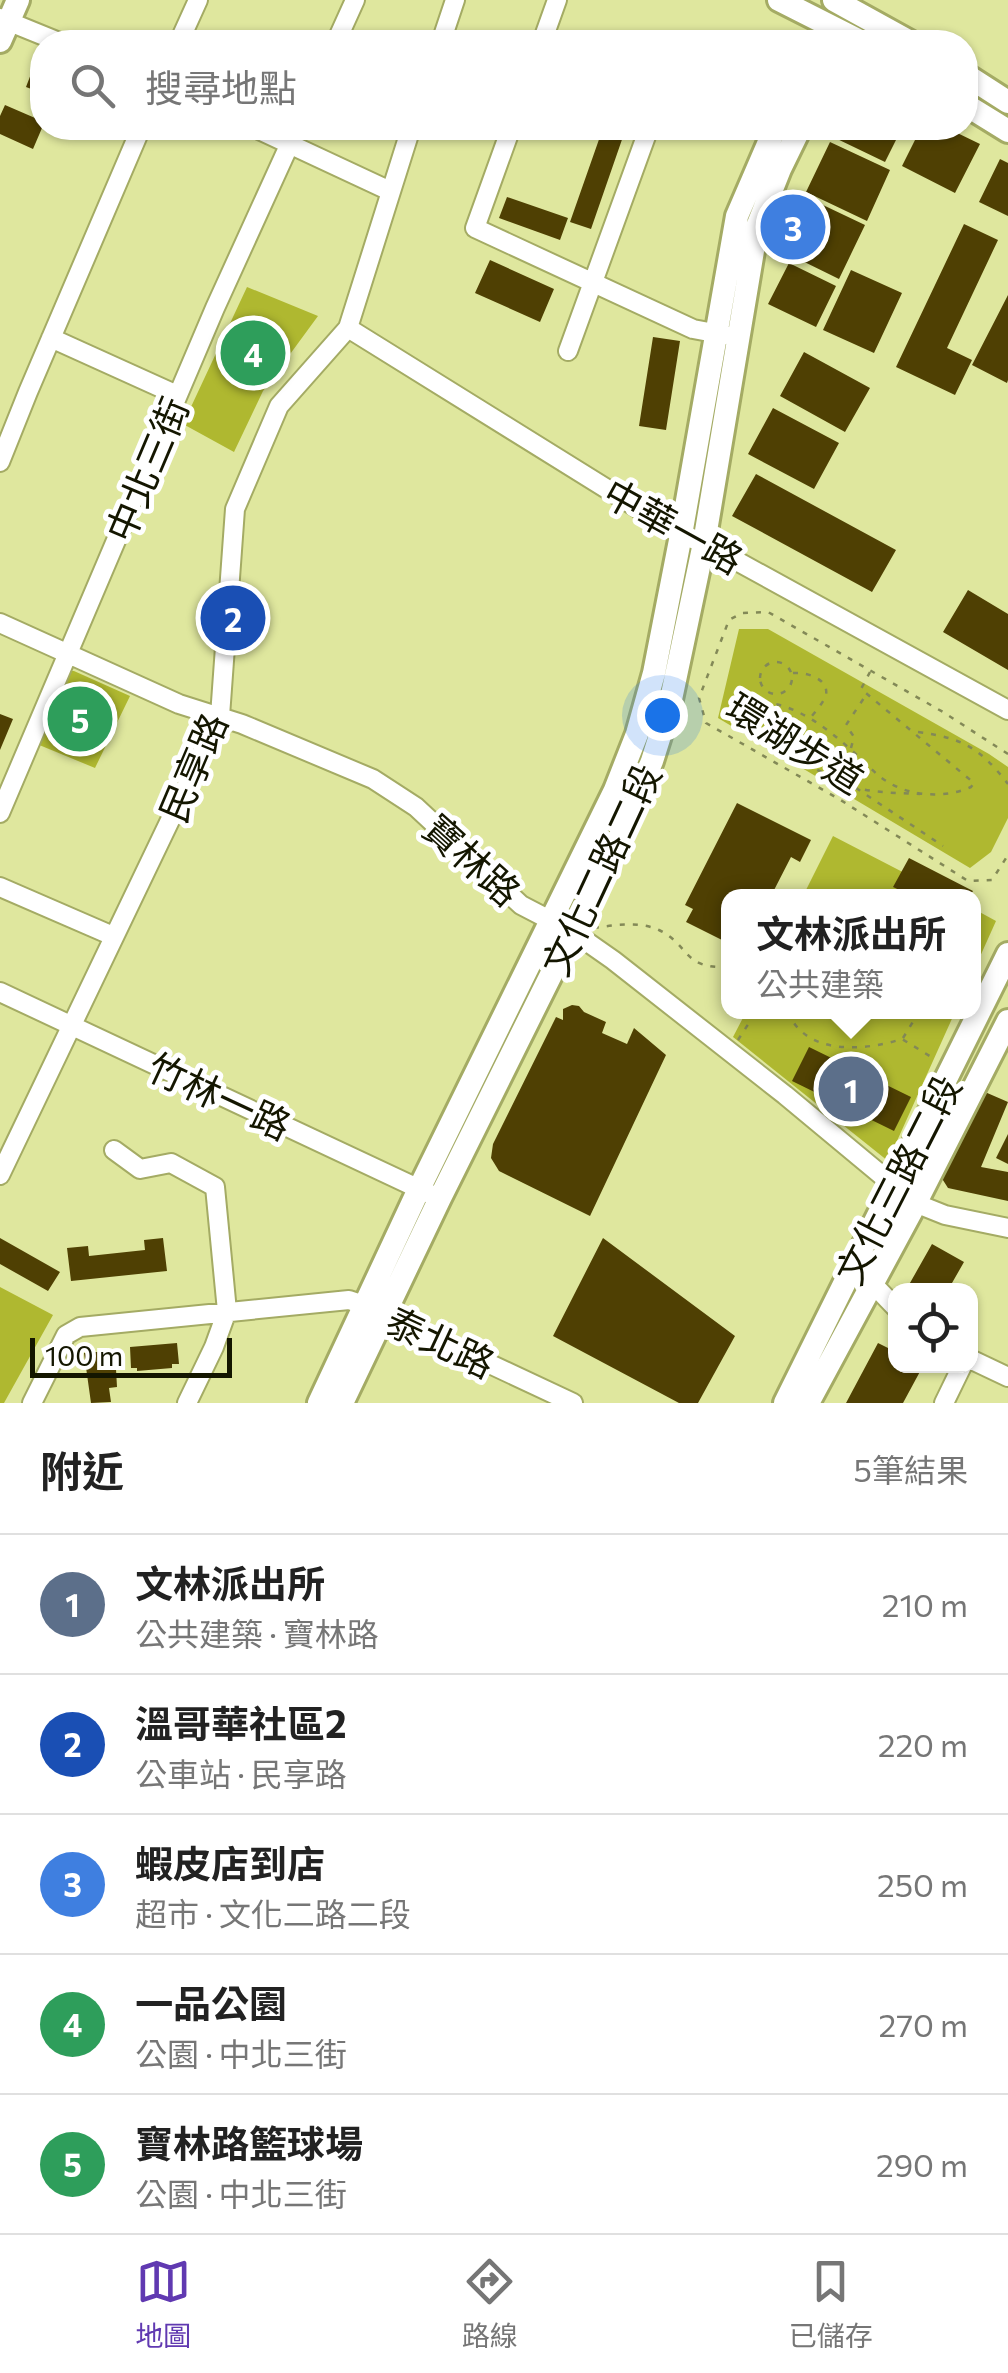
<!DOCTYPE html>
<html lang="zh-TW">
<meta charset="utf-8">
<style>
:root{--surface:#fff;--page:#f2f2f2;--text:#222;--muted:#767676;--line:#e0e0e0;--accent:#6039b1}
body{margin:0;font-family:Commissioner,"Noto Sans TC",sans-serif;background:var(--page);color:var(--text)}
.controls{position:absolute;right:30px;bottom:30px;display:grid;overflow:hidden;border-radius:20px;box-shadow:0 2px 8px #0004}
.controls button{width:90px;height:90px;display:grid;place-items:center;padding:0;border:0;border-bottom:2px solid var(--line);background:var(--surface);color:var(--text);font:50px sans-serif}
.scale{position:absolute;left:30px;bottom:25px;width:202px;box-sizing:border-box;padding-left:10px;border:5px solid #141600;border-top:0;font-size:28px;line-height:35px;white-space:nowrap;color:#141600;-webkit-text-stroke:8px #fff;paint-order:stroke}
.you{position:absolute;left:662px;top:715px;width:35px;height:35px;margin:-25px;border:8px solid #fff;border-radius:50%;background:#1a73e8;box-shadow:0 0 0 15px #1a73e833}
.badge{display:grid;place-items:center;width:65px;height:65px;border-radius:50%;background:var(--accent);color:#fff;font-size:32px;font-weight:700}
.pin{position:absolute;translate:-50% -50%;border:5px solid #fff;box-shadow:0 2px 10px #0006}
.popup{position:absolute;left:721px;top:889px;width:260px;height:130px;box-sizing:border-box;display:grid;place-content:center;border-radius:20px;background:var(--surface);filter:drop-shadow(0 2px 8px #0005);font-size:32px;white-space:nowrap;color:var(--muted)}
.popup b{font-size:38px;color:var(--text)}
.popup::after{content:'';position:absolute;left:50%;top:100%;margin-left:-20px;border:20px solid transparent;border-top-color:var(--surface)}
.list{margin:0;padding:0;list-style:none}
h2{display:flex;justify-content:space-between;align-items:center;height:130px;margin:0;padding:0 40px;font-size:42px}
h2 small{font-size:32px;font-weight:400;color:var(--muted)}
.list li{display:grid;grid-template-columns:65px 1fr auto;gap:30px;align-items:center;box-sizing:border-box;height:140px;padding:0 40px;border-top:2px solid var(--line)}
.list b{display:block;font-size:38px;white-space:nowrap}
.list p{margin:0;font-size:32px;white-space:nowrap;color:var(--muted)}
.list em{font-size:32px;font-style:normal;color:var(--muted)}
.icon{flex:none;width:55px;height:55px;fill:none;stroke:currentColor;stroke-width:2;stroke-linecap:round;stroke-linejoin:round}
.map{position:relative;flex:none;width:1008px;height:1403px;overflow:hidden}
.search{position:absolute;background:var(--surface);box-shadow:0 2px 8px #0004;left:30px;right:30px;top:30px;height:110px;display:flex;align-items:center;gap:25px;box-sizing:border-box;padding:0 35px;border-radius:40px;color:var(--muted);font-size:38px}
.sheet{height:830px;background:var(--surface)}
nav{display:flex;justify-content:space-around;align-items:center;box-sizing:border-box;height:140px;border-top:2px solid var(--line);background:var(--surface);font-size:28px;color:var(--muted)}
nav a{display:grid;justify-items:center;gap:5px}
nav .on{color:var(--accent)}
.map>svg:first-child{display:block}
</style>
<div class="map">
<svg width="1008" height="1403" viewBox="0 0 1008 1403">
<rect width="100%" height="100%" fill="#dfe79e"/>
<path fill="#afb830" d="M247 287 318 316 263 391 234 452 183 424Z
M739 629H768L989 754 1008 767V818L991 852 970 868 718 718Z
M69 671H74L130 696 95 768 32 742Z
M833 836 949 896H803Z
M974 909 996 921 974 970Z
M746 1012H955L888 1161 733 1037Z
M0 1287 53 1315 4 1403H0Z"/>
<path fill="#4f4003" d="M39 53 42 55V93L26 87Z
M5 105 42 121V128L33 149 0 134V116Z
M603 128H626L591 229 570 222Z
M835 128H902L885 162 831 136Z
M921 128H947L980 144 955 193 902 166Z
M830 142 890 170 867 221 806 192Z
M1000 159 1008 163V216L979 202Z
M804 196 865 225 839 279 778 249Z
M507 197 568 218 560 240 499 218Z
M964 224 998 240 947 348 972 360 955 395 896 367Z
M490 260 554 289 540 322 475 293Z
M789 263 836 286 816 327 768 304Z
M851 270 902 293 874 353 823 330Z
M1008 295V380L1007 383 972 365Z
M653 337 680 341 666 430 639 426Z
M804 352 870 388 845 432 780 396Z
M773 408 839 443 814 489 748 454Z
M756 474 896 550 872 592 732 516Z
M968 590 1008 614V670L943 632Z
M0 714 13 719 0 750Z
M737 803 811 840 800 862 791 857 771 896H728V943L686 922 693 909 685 905Z
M909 858 973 891 970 896H912L893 887Z
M572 1005 579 1006 584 1012 606 1022 602 1033 627 1044 634 1028 666 1055 590 1216 499 1171 491 1158 493 1144 556 1017 563 1020V1009Z
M809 1047 911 1097 894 1131 792 1081Z
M978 1089 1008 1102 981 1167 1008 1172V1201L948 1188 941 1177Z
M1008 1134V1164L996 1158Z
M0 1238 60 1272 48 1291 0 1264Z
M163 1238 167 1271 71 1281 67 1248 88 1246 89 1256 145 1250 144 1240Z
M603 1238 735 1336 698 1403H679L553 1336Z
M932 1244 964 1262 948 1290H906Z
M177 1343 179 1364H172V1368L137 1371V1368H131L130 1347Z
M878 1343 896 1352V1366H923L903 1403H846Z
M121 1350 123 1369H116L117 1387 109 1388 111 1402 91 1403 84 1353Z"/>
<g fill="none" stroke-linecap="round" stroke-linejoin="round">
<defs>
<path id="street" d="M0 18 59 42
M179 42 198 0
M336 42 355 0
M441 42 455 0
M542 42 557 0
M255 128 390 191
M511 128 475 228 693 329 725 335
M348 328 681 535 704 543 1008 710
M51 338 177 395
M568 351 649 128
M0 462 28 392 141 128
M0 623 179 704 242 724 373 779 416 807 521 905 573 932 613 960 785 1095 915 1203 945 1215 1008 1228
M0 813 215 308 297 128
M0 887 113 936
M0 992 430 1194
M114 1150 140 1169 171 1163 215 1187 227 1311 214 1347 187 1403
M0 1175 220 716 235 509 279 406 348 328 411 128
M852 1268 872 1283 896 1308
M970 1359 1008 1377
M32 1403 66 1335 80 1327 349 1300 364 1305 573 1403
M944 1403 962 1366"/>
<path id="secondary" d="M779 0 862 42
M834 0 910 42
M0 41 18 0
M966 75 1008 102
M966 105 1008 131
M319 1403 419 1189 615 790 637 734 654 673 681 535 737 216 775 128
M342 1403 440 1198 629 818 652 761 670 704 704 543 757 227 780 169 800 128
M785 1403 1008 954
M808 1403 911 1212 1008 1021"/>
</defs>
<use href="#street" stroke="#a4ab64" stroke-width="22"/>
<use href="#secondary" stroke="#a4ab64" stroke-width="28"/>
<path stroke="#838957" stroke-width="2.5" stroke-dasharray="5 8" stroke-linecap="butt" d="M760 678a16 16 0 1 1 32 0a16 16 0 1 1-32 0Z
M870 672 861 689 974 783 971 787C947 798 911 797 888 782 877 776 868 765 858 756 825 726 782 690 734 706 735 713 734 714 739 720 752 736 836 782 857 788 877 793 899 793 920 794
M793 673C805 672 829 678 826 695 824 702 815 712 811 717
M918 732C963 738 980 748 1008 784
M851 748 854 737 846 725 866 695
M1008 754 943 712 768 612 742 613 729 620 699 698 706 723 839 799 968 881 992 880 1008 855
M856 788 943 846
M594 928C614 925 640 921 659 930 690 945 682 969 728 967
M788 1012C806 1056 864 1051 902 1039L933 1058
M903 1038 919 1012
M738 1040 756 1012"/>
<use href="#street" stroke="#fff" stroke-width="18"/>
<use href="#secondary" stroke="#fff" stroke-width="22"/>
</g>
<g text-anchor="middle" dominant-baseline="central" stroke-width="10" stroke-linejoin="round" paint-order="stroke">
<g font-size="38" fill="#141600" stroke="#fff">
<text transform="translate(146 469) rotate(-67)">中北三街</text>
<text transform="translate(674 525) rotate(29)">中華一路</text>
<text transform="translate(796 742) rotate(32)">環湖步道</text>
<text transform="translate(192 767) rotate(-67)">民享路</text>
<text transform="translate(473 859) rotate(42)">寶林路</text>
<text transform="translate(600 869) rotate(-65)">文化二路二段</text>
<text transform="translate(220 1095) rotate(25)">竹林一路</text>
<text transform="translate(897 1179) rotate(-63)">文化三路二段</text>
<text transform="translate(441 1341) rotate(25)">泰北路</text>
</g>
</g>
</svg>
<div class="controls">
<button><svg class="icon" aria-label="locate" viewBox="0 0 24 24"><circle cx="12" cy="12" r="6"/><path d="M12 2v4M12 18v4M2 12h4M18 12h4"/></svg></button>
</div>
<div class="scale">100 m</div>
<div class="you"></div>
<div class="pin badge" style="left:851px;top:1089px;background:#5c6f8a">1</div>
<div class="popup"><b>文林派出所</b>公共建築</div>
<div class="pin badge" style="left:233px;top:618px;background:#1a4fb4">2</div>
<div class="pin badge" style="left:793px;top:227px;background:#3f7fe0">3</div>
<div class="pin badge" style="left:253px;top:353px;background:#2e9e5b">4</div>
<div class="pin badge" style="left:80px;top:719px;background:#2e9e5b">5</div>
<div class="search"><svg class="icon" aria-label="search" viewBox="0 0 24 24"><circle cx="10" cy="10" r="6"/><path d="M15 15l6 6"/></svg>搜尋地點</div>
</div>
<section class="sheet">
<h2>附近<small>5筆結果</small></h2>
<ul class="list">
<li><span class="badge" style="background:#5c6f8a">1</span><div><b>文林派出所</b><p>公共建築 · 寶林路</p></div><em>210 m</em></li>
<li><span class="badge" style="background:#1a4fb4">2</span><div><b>溫哥華社區2</b><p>公車站 · 民享路</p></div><em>220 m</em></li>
<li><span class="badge" style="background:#3f7fe0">3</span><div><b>蝦皮店到店</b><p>超市 · 文化二路二段</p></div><em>250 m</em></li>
<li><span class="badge" style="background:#2e9e5b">4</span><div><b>一品公園</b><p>公園 · 中北三街</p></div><em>270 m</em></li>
<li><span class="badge" style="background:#2e9e5b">5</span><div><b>寶林路籃球場</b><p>公園 · 中北三街</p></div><em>290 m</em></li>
</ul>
</section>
<nav>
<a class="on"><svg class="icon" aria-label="map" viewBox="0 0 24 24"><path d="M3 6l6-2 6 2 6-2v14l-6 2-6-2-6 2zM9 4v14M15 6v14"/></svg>地圖</a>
<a><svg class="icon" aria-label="directions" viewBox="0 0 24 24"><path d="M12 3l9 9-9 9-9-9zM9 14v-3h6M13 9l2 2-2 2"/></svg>路線</a>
<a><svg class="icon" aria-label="saved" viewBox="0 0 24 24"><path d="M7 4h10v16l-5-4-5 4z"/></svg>已儲存</a>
</nav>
